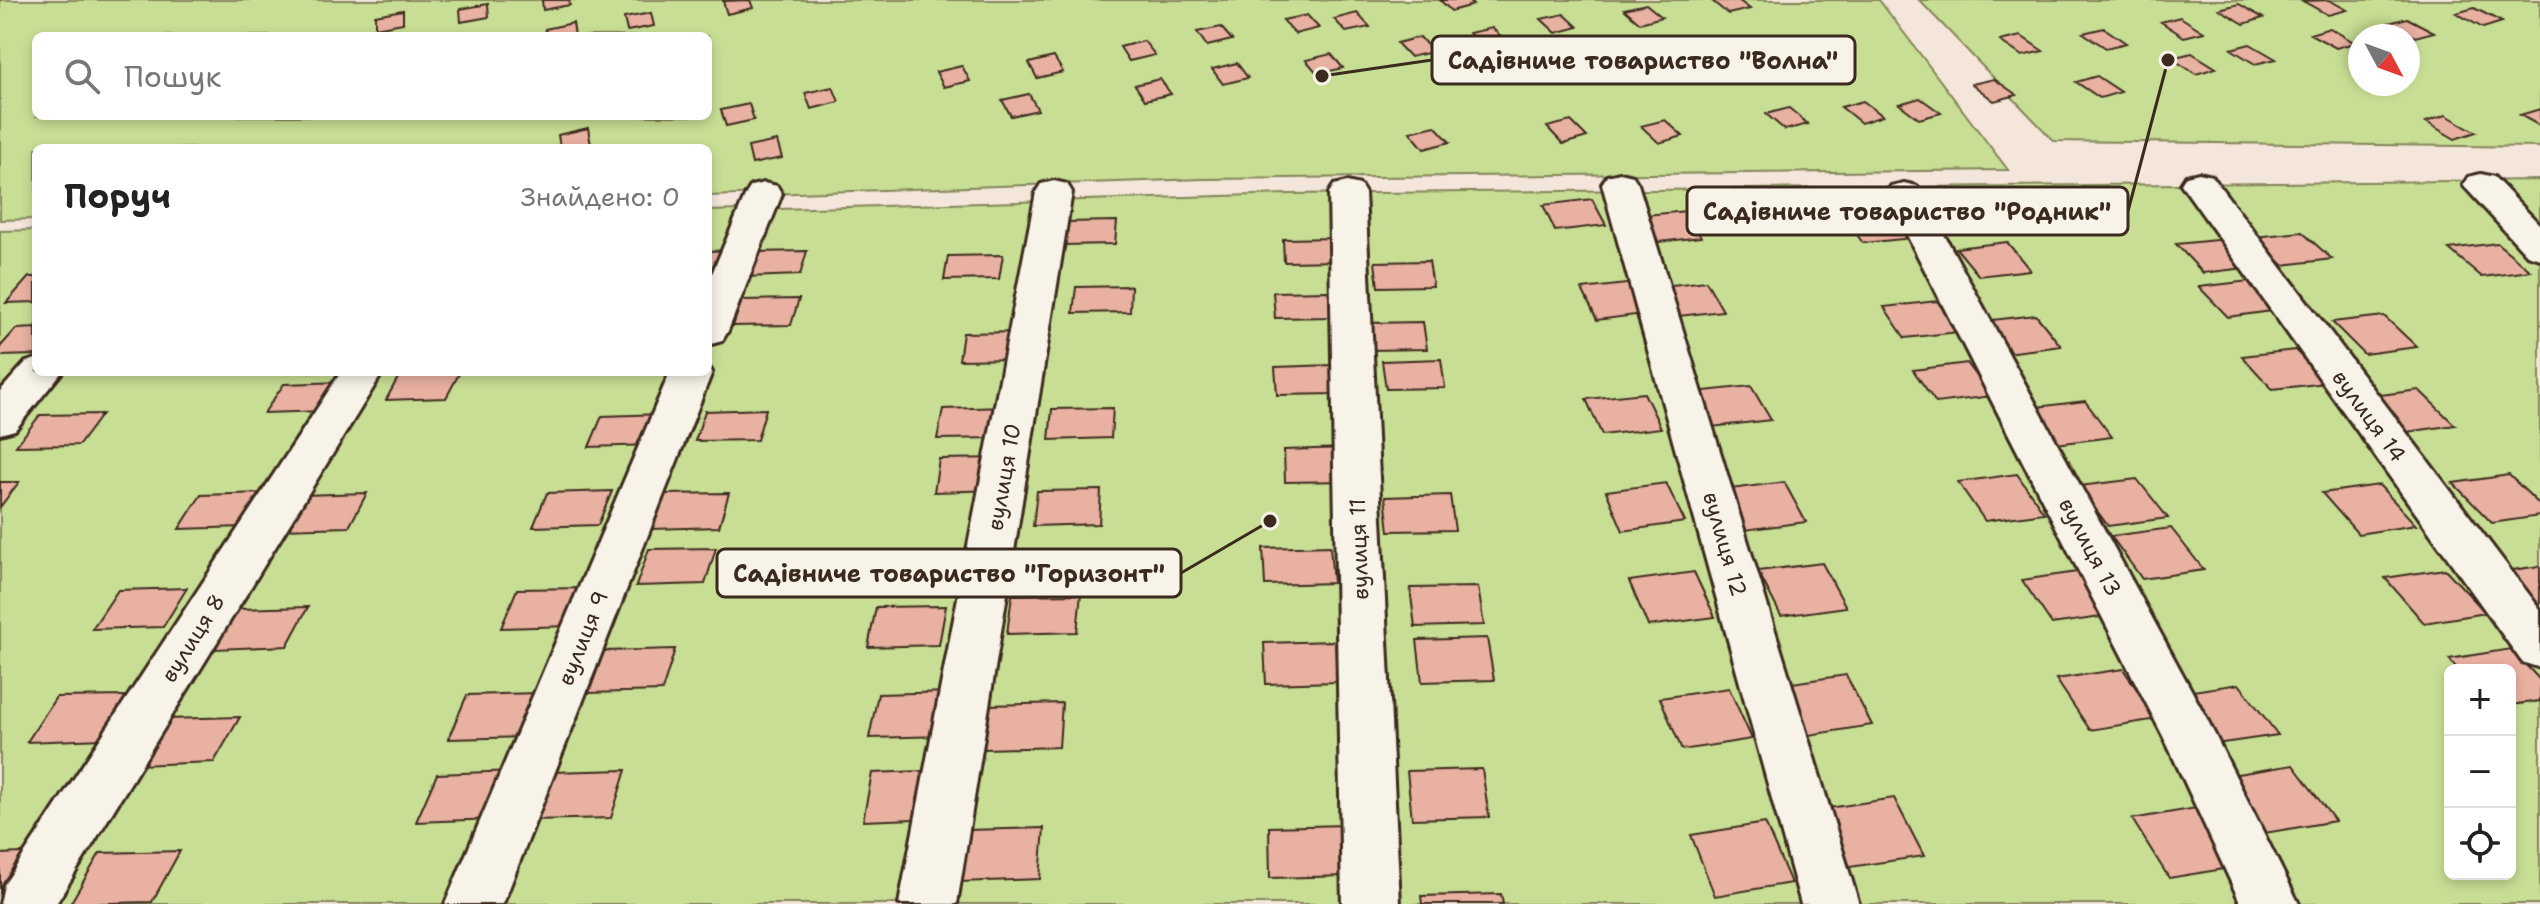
<!DOCTYPE html>
<html lang="uk">
<meta charset="utf-8">
<style>
:root{--surface:#fff;--page:#f6f6f6;--text:#222;--muted:#767676;--line:#e0e0e0}
body{margin:0;font-family:"Shantell Sans",sans-serif;background:var(--page);color:var(--text)}
.controls{position:absolute;right:24px;bottom:24px;display:grid;overflow:hidden;border-radius:12px;box-shadow:0 4px 12px #0003}
.controls button{width:72px;height:72px;display:grid;place-items:center;padding:0;border:0;border-bottom:2px solid var(--line);background:var(--surface);color:var(--text);font:40px sans-serif}
.compass{position:absolute;left:2348px;top:24px;width:72px;height:72px;border-radius:50%;background:var(--surface);box-shadow:0 4px 12px #0003;rotate:131deg}
.list{margin:0;padding:0;list-style:none}
h2{display:flex;justify-content:space-between;align-items:center;height:104px;margin:0;padding:0 32px;font-size:34px}
h2 small{font-size:26px;font-weight:400;color:var(--muted)}
.icon{flex:none;width:44px;height:44px;fill:none;stroke:currentColor;stroke-width:2;stroke-linecap:round;stroke-linejoin:round}
.map{position:relative;flex:none;width:2540px;height:904px;overflow:hidden}
.search{position:absolute;background:var(--surface);box-shadow:0 4px 12px #0003;left:32px;top:32px;width:680px;height:88px;display:flex;align-items:center;gap:20px;box-sizing:border-box;padding:0 28px;border-radius:12px;color:var(--muted);font-size:30px}
.panel{position:absolute;background:var(--surface);box-shadow:0 4px 12px #0003;left:32px;top:144px;width:680px;height:232px;border-radius:12px}
.map>svg:first-child{display:block}
</style>
<div class="map">
<svg width="2540" height="904" viewBox="0 0 2540 904">
<rect width="100%" height="100%" fill="#f4e6da"/>
<filter id="ink" filterUnits="userSpaceOnUse"><feTurbulence type="fractalNoise" baseFrequency=".0125" numOctaves="2"/><feDisplacementMap in="SourceGraphic" scale="16" xChannelSelector="R" yChannelSelector="G"/><feConvolveMatrix kernelMatrix="1 2 1 2 8 2 1 2 1" color-interpolation-filters="sRGB"/></filter>
<g filter="url(#ink)">
<path fill="#c8de94" stroke="#828459" stroke-width="2" fill-rule="evenodd" d="M0 0H1879L2008 170 1203 179 708 196V148H36V219L0 220ZM36 36H708V116H36Z
M1919 0H2540V147L2054 141ZM2360 36H2408V84H2360Z
M2540 180V904H0V231L36 230V372H708V211L1289 194ZM2450 670H2510V874H2450Z"/>
<path fill="#e9b1a2" stroke="#3b2a1e" stroke-width="2" d="M542 0H569L570 5 543 10Z
M750 0 753 8 727 14 723 1Z
M1440 0H1468L1473 5 1451 11Z
M1738 0 1750 9 1728 14 1712 1Z
M2329 0 2347 10 2328 15 2303 1Z
M488 4 489 17 461 22 460 9Z
M1646 4 1662 17 1640 23 1624 9Z
M2239 4 2263 18 2244 24 2219 9Z
M2474 8 2502 22 2483 28 2456 13Z
M403 10V23L375 28V15Z
M651 13 654 26 627 31 624 18Z
M1357 13 1370 27 1346 32 1334 19Z
M1564 14 1578 27 1556 33 1541 19Z
M1307 15 1319 28 1295 34 1283 20Z
M2180 17 2204 32 2184 37 2161 22Z
M2407 18 2434 32 2415 37 2389 23Z
M573 23 575 36H547L545 29Z
M1221 27 1232 40 1207 46 1197 32Z
M1492 28 1506 41 1483 47 1469 33Z
M2104 28 2126 43 2106 48 2083 33Z
M2330 28 2355 43 2336 48 2310 34Z
M2021 36 2043 51 2022 56 2000 41Z
M1420 37 1433 52 1410 57 1397 43Z
M1144 41 1155 55 1129 61 1120 47Z
M2250 44 2276 59 2255 64 2231 49Z
M2192 53 2216 68 2196 74 2171 58Z
M1331 54 1343 68 1318 74 1306 60Z
M1054 57 1063 72 1037 78 1029 63Z
M1237 63 1248 78 1223 84 1212 69Z
M962 66 970 81 944 87 936 72Z
M2097 76 2121 92 2100 98 2076 82Z
M1160 79 1171 94 1145 100 1135 85Z
M1994 79 2017 95 1994 101 1972 84Z
M833 87 839 102 811 109 805 93Z
M1029 94 1038 110 1011 116 1002 100Z
M1920 98 1941 113 1919 119 1899 104Z
M1863 101 1883 116 1861 123 1841 107Z
M749 104 754 120 726 126 721 110Z
M1789 108 1808 124 1785 130 1766 114Z
M2540 109V126L2520 115Z
M2446 115 2476 132 2455 139 2426 122Z
M1665 120 1683 136 1659 143 1641 126Z
M1571 121 1587 137 1563 144 1547 127Z
M1435 126 1450 142 1424 149 1410 132Z
M588 128 591 145 560 148 558 135Z
M777 141 782 158 752 164 748 147Z
M1592 199 1606 225 1555 231 1543 205Z
M1686 211 1701 237 1651 243 1636 216Z
M1893 211 1913 238 1863 243 1843 216Z
M1117 221 1115 244 1061 245 1064 222Z
M2302 232 2332 259 2283 265 2254 237Z
M1337 238 1339 261 1284 262 1283 239Z
M2226 239 2254 267 2203 273 2176 244Z
M2007 242 2030 270 1979 276 1956 248Z
M2497 243 2531 271 2482 277 2449 249Z
M737 250 728 275H708V251Z
M807 251 800 275 744 277 753 252Z
M1003 255 999 279 944 280 948 256Z
M1429 261 1433 286 1378 287 1375 262Z
M29 277H36V302L6 303Z
M1706 281 1723 311 1670 317 1654 287Z
M2249 281 2279 310 2228 317 2199 287Z
M1635 283 1651 313 1597 320 1582 289Z
M1131 286 1130 312 1073 313 1076 287Z
M1329 291 1331 317 1275 318 1273 292Z
M799 299 791 325 733 326 742 300Z
M1937 301 1959 332 1905 338 1884 307Z
M2036 315 2061 346 2007 353 1983 321Z
M2384 316 2417 347 2364 354 2332 322Z
M1423 322 1427 349 1369 350 1367 323Z
M36 328V355L0 356V347L16 329Z
M1021 332 1018 359 959 360 963 333Z
M2295 350 2327 383 2272 389 2242 356Z
M1441 359 1445 388 1386 389 1382 361Z
M1967 363 1992 396 1936 403 1913 370Z
M1334 365 1337 394 1277 395 1275 367Z
M401 372H460L446 398 386 400Z
M343 382 326 411 264 413 284 384Z
M1751 386 1771 420 1712 427 1694 392Z
M2419 390 2455 425 2400 433 2365 397Z
M1644 393 1661 428 1602 435 1586 399Z
M2085 401 2112 437 2056 444 2028 408Z
M1004 407 1000 438 937 439 943 409Z
M1113 408 1111 438 1049 440 1052 409Z
M766 409 757 440 695 441 705 411Z
M102 414 79 445 16 446 40 415Z
M663 414 652 445 589 447 602 416Z
M1346 448 1349 481 1285 482 1284 450Z
M1002 458 998 490 934 492 939 459Z
M2017 474 2044 513 1985 521 1958 482Z
M2509 475 2540 505V516L2492 523 2453 483Z
M2137 479 2168 518 2108 526 2079 486Z
M0 482H19L0 507Z
M1784 482 1806 522 1744 530 1723 490Z
M1666 483 1685 522 1623 531 1606 491Z
M2379 485 2416 525 2358 534 2322 493Z
M1101 490 1099 524 1033 526 1037 491Z
M612 491 598 525 533 527 547 493Z
M267 493 245 527 179 529 201 495Z
M367 493 349 527 282 529 302 495Z
M729 493 719 527 652 529 664 494Z
M1450 495 1455 530 1389 531 1385 497Z
M2171 528 2204 570 2142 579 2111 536Z
M1330 546 1333 583 1265 585 1263 548Z
M716 548 705 584 636 586 649 549Z
M1822 563 1846 607 1781 616 1758 571Z
M2540 566V606L2506 571Z
M2445 569 2486 613 2424 623 2385 578Z
M2084 571 2115 615 2052 624 2022 580Z
M1694 572 1715 617 1648 626 1629 581Z
M1478 587 1484 625 1415 627 1410 588Z
M187 588 163 627 92 629 118 590Z
M586 588 571 626 501 628 517 589Z
M1081 594 1077 632 1007 634 1012 595Z
M946 606 939 645 868 647 876 607Z
M308 607 287 646 215 649 238 609Z
M1487 638 1494 680 1422 682 1417 640Z
M1335 641 1337 682 1266 684 1264 643Z
M675 649 662 691 589 693 604 651Z
M2511 649 2540 680V701L2510 705V670H2458L2449 659Z
M2123 669 2157 719 2090 730 2056 679Z
M1846 675 1872 725 1803 736 1778 685Z
M2239 684 2278 735 2209 745 2173 694Z
M1729 688 1752 739 1682 750 1660 698Z
M951 692 944 736 869 738 878 694Z
M540 693 524 737 448 739 467 695Z
M130 696 103 739 27 742 56 697Z
M1062 703 1059 747 984 749 989 705Z
M240 717 214 762 138 765 165 719Z
M2293 765 2335 821 2265 833 2225 776Z
M1482 769 1489 817 1412 819 1407 771Z
M626 770 611 818 533 820 550 772Z
M948 770 941 818 863 821 872 773Z
M513 771 495 819 416 822 437 774Z
M1894 798 1924 856 1850 867 1822 809Z
M2202 807 2242 866 2169 878 2132 819Z
M1765 823 1791 883 1715 896 1691 835Z
M1346 825 1350 876 1270 878 1269 827Z
M1044 828 1040 879 960 882 966 830Z
M180 851 152 902 70 904 100 853Z
M44 852 12 904H0V854Z
M1501 894 1503 904H1422L1421 896Z"/>
<g fill="none" stroke-linecap="round" stroke-linejoin="round">
<defs>
<path id="street" d="M1620 173 1633 176 1638 184 1859 904H1801L1602 184 1607 176Z
M2199 173 2212 176 2540 609V668L2522 662 2181 184 2186 176Z
M2481 174 2494 177 2540 225V259L2527 255 2463 185 2468 177Z
M1054 181 1067 184 1072 192 957 904H899L1036 192 1041 184Z
M1347 182 1360 185 1365 193 1400 904H1342L1329 193 1334 185Z
M764 183 777 186 782 194 728 331 722 341 708 345V283L746 194 751 186Z
M1904 183 1917 186 1922 194 2207 719 2299 904H2241L2168 746 1886 194 1891 186Z
M36 359V372H62L15 430 0 434V391L26 362Z
M708 366 712 372 503 904H445L670 372H708Z
M341 372H383L56 904H0L4 885Z"/>
</defs>
<use href="#street" stroke="#3b2a1e" stroke-width="6"/>
<use href="#street" fill="#f7f3e8" fill-rule="evenodd"/>
</g>
</g>
<g text-anchor="middle" dominant-baseline="central" stroke-width="7" stroke-linejoin="round" paint-order="stroke">
<g font-size="22" fill="#3b2a1e" stroke="#f7f3e8">
<text transform="translate(2369 416) rotate(54)">вулиця 14</text>
<text transform="translate(1004 477) rotate(-80)">вулиця 10</text>
<text transform="translate(1725 544) rotate(74)">вулиця 12</text>
<text transform="translate(2090 547) rotate(62)">вулиця 13</text>
<text transform="translate(1359 549) rotate(-92)">вулиця 11</text>
<text transform="translate(193 638) rotate(-58)">вулиця 8</text>
<text transform="translate(583 638) rotate(-68)">вулиця 9</text>
</g>
</g>
<path fill="none" stroke="#3b2a1e" stroke-width="3" d="M1322 76L1432 60M2168 60L2128 211M1270 521L1181 573"/>
<g fill="#3b2a1e" stroke="#f7f3e8" stroke-width="3">
<circle cx="1322" cy="76" r="8"/>
<circle cx="2168" cy="60" r="8"/>
<circle cx="1270" cy="521" r="8"/>
</g>
<g fill="#f7f3e8" stroke="#3b2a1e" stroke-width="3">
<rect x="1432" y="36" width="423" height="48" rx="8"/>
<rect x="1687" y="187" width="441" height="48" rx="8"/>
<rect x="717" y="549" width="464" height="48" rx="8"/>
</g>
<g font-size="24" text-anchor="middle" font-weight="bold" fill="#3b2a1e">
<text x="1643" y="69">Садівниче товариство "Волна"</text>
<text x="1907" y="220">Садівниче товариство "Родник"</text>
<text x="949" y="582">Садівниче товариство "Горизонт"</text>
</g>
</svg>
<div class="controls">
<button>+</button>
<button>−</button>
<button><svg class="icon" aria-label="locate" viewBox="0 0 24 24"><circle cx="12" cy="12" r="6"/><path d="M12 2v4M12 18v4M2 12h4M18 12h4"/></svg></button>
</div>
<svg class="compass" viewBox="-18 -18 36 36"><path d="M0-13l5 13h-10z" fill="#e53935"/><path d="M0 13l5-13h-10z" fill="#767676"/></svg>
<div class="search"><svg class="icon" aria-label="search" viewBox="0 0 24 24"><circle cx="10" cy="10" r="6"/><path d="M15 15l6 6"/></svg>Пошук</div>
<section class="panel">
<h2>Поруч<small>Знайдено: 0</small></h2>
<ul class="list">
</ul>
</section>
</div>
